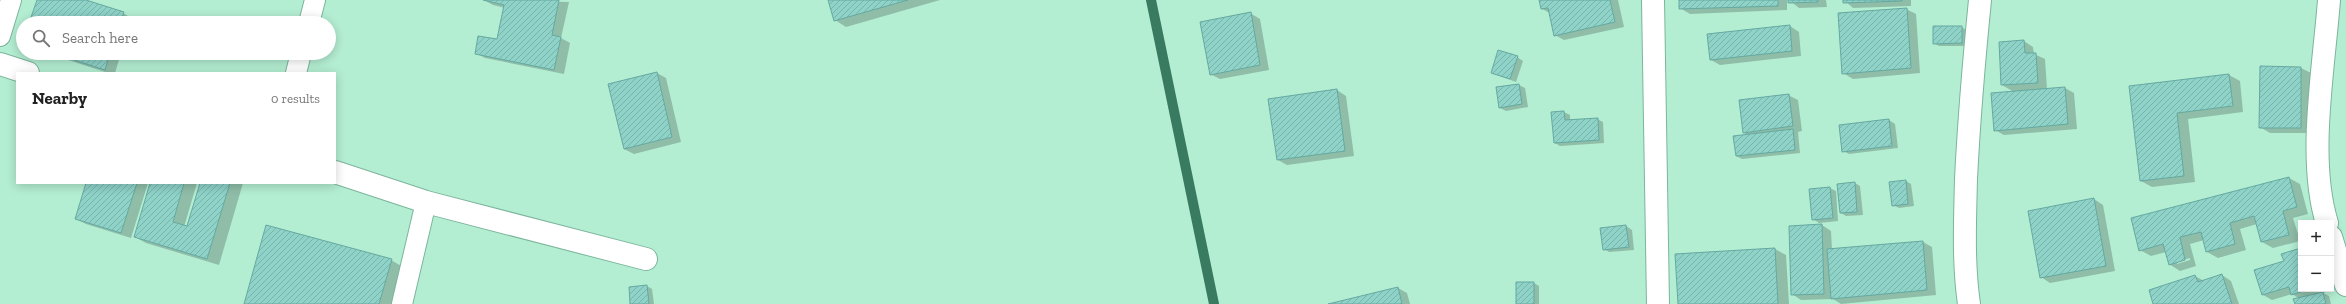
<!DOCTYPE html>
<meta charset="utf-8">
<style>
:root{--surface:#fff;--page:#f6f6f6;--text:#222;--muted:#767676;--line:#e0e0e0}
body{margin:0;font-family:"Zilla Slab",serif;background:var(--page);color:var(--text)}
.controls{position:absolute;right:12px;bottom:12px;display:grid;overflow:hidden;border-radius:0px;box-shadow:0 2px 10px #0003}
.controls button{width:36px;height:36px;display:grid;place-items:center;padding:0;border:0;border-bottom:1px solid var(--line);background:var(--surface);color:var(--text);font:20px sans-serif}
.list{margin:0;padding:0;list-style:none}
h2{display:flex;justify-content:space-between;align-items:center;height:52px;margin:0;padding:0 16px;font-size:17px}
h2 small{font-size:13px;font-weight:400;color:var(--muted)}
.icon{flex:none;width:22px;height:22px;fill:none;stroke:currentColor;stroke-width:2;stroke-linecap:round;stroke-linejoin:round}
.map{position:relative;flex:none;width:2346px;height:304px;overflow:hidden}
.search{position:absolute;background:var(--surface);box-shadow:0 2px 10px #0003;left:16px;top:16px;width:320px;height:44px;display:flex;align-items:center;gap:10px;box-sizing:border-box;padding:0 14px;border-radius:22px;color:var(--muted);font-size:15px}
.panel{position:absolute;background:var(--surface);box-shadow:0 2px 10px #0003;left:16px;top:72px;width:320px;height:112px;border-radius:0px}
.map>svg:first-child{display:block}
</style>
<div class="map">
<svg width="2346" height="304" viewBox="0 0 2346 304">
<defs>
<pattern id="building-hatch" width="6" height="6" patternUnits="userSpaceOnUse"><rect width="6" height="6" fill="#8ed2c8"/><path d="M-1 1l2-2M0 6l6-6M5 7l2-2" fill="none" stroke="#79b4ab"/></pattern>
</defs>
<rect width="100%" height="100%" fill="#b3edd2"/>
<path fill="#0003" fill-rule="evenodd" d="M38 0H83L123 13 133 19 131 23H30Z
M484 0 569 2 561 38 570 43 564 74 485 58 476 53 498 41 505 8 493 5Z
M829 0H940L846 27 835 20Z
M1540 0H1618L1624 27 1564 40 1555 35 1550 13 1542 9Z
M1680 0H1787V10L1690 14 1680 8Z
M1789 0H1826L1827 7 1799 8Z
M1844 0H1911V6L1853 8Z
M1906 9 1916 14 1920 73 1853 79 1843 73Z
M1250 13 1260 19 1269 70 1220 79 1210 74Z
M1790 26 1799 32 1801 56 1720 65 1711 60Z
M1962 27 1967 31V46H1939L1934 43Z
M2024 41 2033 47 2034 54 2045 59 2047 89 2065 88 2074 93 2077 129 2004 135 1995 130 2014 92 2002 85Z
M47 53H121L115 73H108Z
M1517 57 1523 61 1516 82 1492 73Z
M2261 67 2301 68 2311 73 2310 133H2270L2260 127Z
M657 73 666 78 681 142 634 154 624 149Z
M2229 75 2240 81 2243 112 2188 119 2195 182 2152 187 2141 181 2130 87Z
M1519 85 1525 88 1528 107 1506 111 1500 108Z
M1337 90 1346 96 1354 156 1287 165 1278 160Z
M1788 95 1798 100 1802 131 1798 132 1800 153 1742 159 1736 156 1748 135 1744 133Z
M1564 112 1570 115V121L1597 119 1603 122 1604 143 1560 146 1555 143Z
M1889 120 1895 124 1898 148 1849 154 1843 151 1840 126Z
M2289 178 2300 184 2308 214 2293 218 2300 241 2273 248 2262 242 2257 224 2240 229 2246 250 2218 258 2207 252 2204 240 2190 244 2196 266 2180 271 2169 264 2166 252 2151 256 2140 250ZM2190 258V260L2177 264V262Z
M1906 181 1911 184 1914 206 1899 208 1893 205Z
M87 183H148L131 238 86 224 76 219Z
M151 183H197L184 227 187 228 201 183H243L219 265 146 243 135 237Z
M1855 183 1860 186 1863 215 1846 216 1841 213Z
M1830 188 1836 191 1838 221 1819 223 1813 219Z
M2094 199 2103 205 2115 271 2050 283 2041 277Z
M1822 225 1831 231 1832 250 1923 242 1932 247 1936 295 1841 304 1833 299 1801 300 1792 294Z
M1626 226 1632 230 1634 250 1609 252 1604 249Z
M1775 249 1786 255 1789 304H1679L1676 255Z
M2301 249V289H2331V278L2335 289 2323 293 2329 296 2331 304H2296L2300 299 2292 294 2272 300 2263 295 2255 271 2285 262Z
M391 260 403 267 392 304H245Z
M2222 275 2231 281 2239 304H2154L2195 276 2204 281Z
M1534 283 1539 286V304H1517Z
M647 286 652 289 654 304H631Z
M1398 288 1407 293 1410 304H1331Z"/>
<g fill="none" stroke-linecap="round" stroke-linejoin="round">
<path stroke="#397b61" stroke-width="10" d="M1151 0 1214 304"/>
</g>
<path fill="url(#building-hatch)" stroke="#65a9a0" d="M37 0H86L124 12 120 23H29Z
M483 0H559L552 35 561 37 554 70 475 54 478 36 497 39 504 5Z
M828 0H908L834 21Z
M1539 0H1610L1615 22 1554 36 1548 8 1541 9Z
M1679 0H1778V6L1679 9Z
M1788 0H1818V2L1788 3Z
M1843 0H1902V1L1843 3Z
M1907 8 1911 68 1842 74 1838 13Z
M1251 12 1260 65 1210 75 1200 22Z
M1790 25 1792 51 1710 60 1707 34Z
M1933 26H1962V43L1933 44Z
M2024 40 2025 53H2036L2038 83 2001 85 1999 42Z
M1498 50 1518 56 1510 79 1491 73Z
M52 53H110L105 70Z
M2260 66 2301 67V128H2259Z
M657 72 672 137 624 149 608 84Z
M2229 74 2233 106 2177 113 2184 176 2140 181 2129 86Z
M1519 84 1522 104 1499 108 1496 87Z
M2065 87 2068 124 1994 131 1991 93Z
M1337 89 1345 151 1277 160 1268 99Z
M1789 94 1793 126 1743 133 1739 100Z
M1564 111 1565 120 1598 118 1599 140 1554 143 1551 112Z
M1889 119 1892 146 1842 152 1839 125Z
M1793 129 1795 150 1736 156 1733 136Z
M2289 177 2297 207 2283 211 2289 235 2261 242 2254 216 2230 223 2235 244 2206 252 2201 232 2180 237 2185 260 2169 265 2163 244 2139 251 2131 218Z
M1906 180 1908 204 1892 206 1889 182Z
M1855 182 1857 212 1840 213 1837 184Z
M86 183H137L121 233 75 219Z
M150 183H184L173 222 187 226 200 183H230L207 259 134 237Z
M1830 187 1833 218 1812 220 1809 189Z
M2094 198 2106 266 2040 278 2028 211Z
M1822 224 1824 294 1791 295 1789 226Z
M266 225 392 259 379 304H244Z
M1626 225 1629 247 1603 250 1600 228Z
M1923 241 1927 290 1831 299 1827 249Z
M1775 248 1778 304H1678L1675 254Z
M2301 248V289H2310L2291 295 2289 287 2262 295 2254 270 2284 261 2281 254Z
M2222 274 2232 304H2153L2149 290 2195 275 2198 282Z
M1516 282H1534V304H1516Z
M647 285 649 304H630L629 287Z
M1398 287 1402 304H1328Z
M2323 292 2326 304H2295L2293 299Z"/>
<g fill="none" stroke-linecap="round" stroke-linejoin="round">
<defs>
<path id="lane" d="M309 23 315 0
M0 36 11 0
M296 73 301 53
M402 304 426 202"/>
<path id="street" d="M1653 0 1658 304
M0 64 28 73
M335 172 426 202 646 259
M2327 223C2307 159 2324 67 2329 0
M2331 237 2346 285
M1969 304C1963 263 1965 221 1966 179 1969 119 1974 60 1980 0"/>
</defs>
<use href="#lane" stroke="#7cb59c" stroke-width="22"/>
<use href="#street" stroke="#7cb59c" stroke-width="24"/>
<use href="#lane" stroke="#fff" stroke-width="20"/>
<use href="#street" stroke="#fff" stroke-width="22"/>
</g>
</svg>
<div class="controls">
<button>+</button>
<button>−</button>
</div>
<div class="search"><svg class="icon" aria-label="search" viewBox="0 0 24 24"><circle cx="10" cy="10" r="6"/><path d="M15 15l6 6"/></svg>Search here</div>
<section class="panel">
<h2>Nearby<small>0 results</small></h2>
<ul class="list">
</ul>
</section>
</div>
